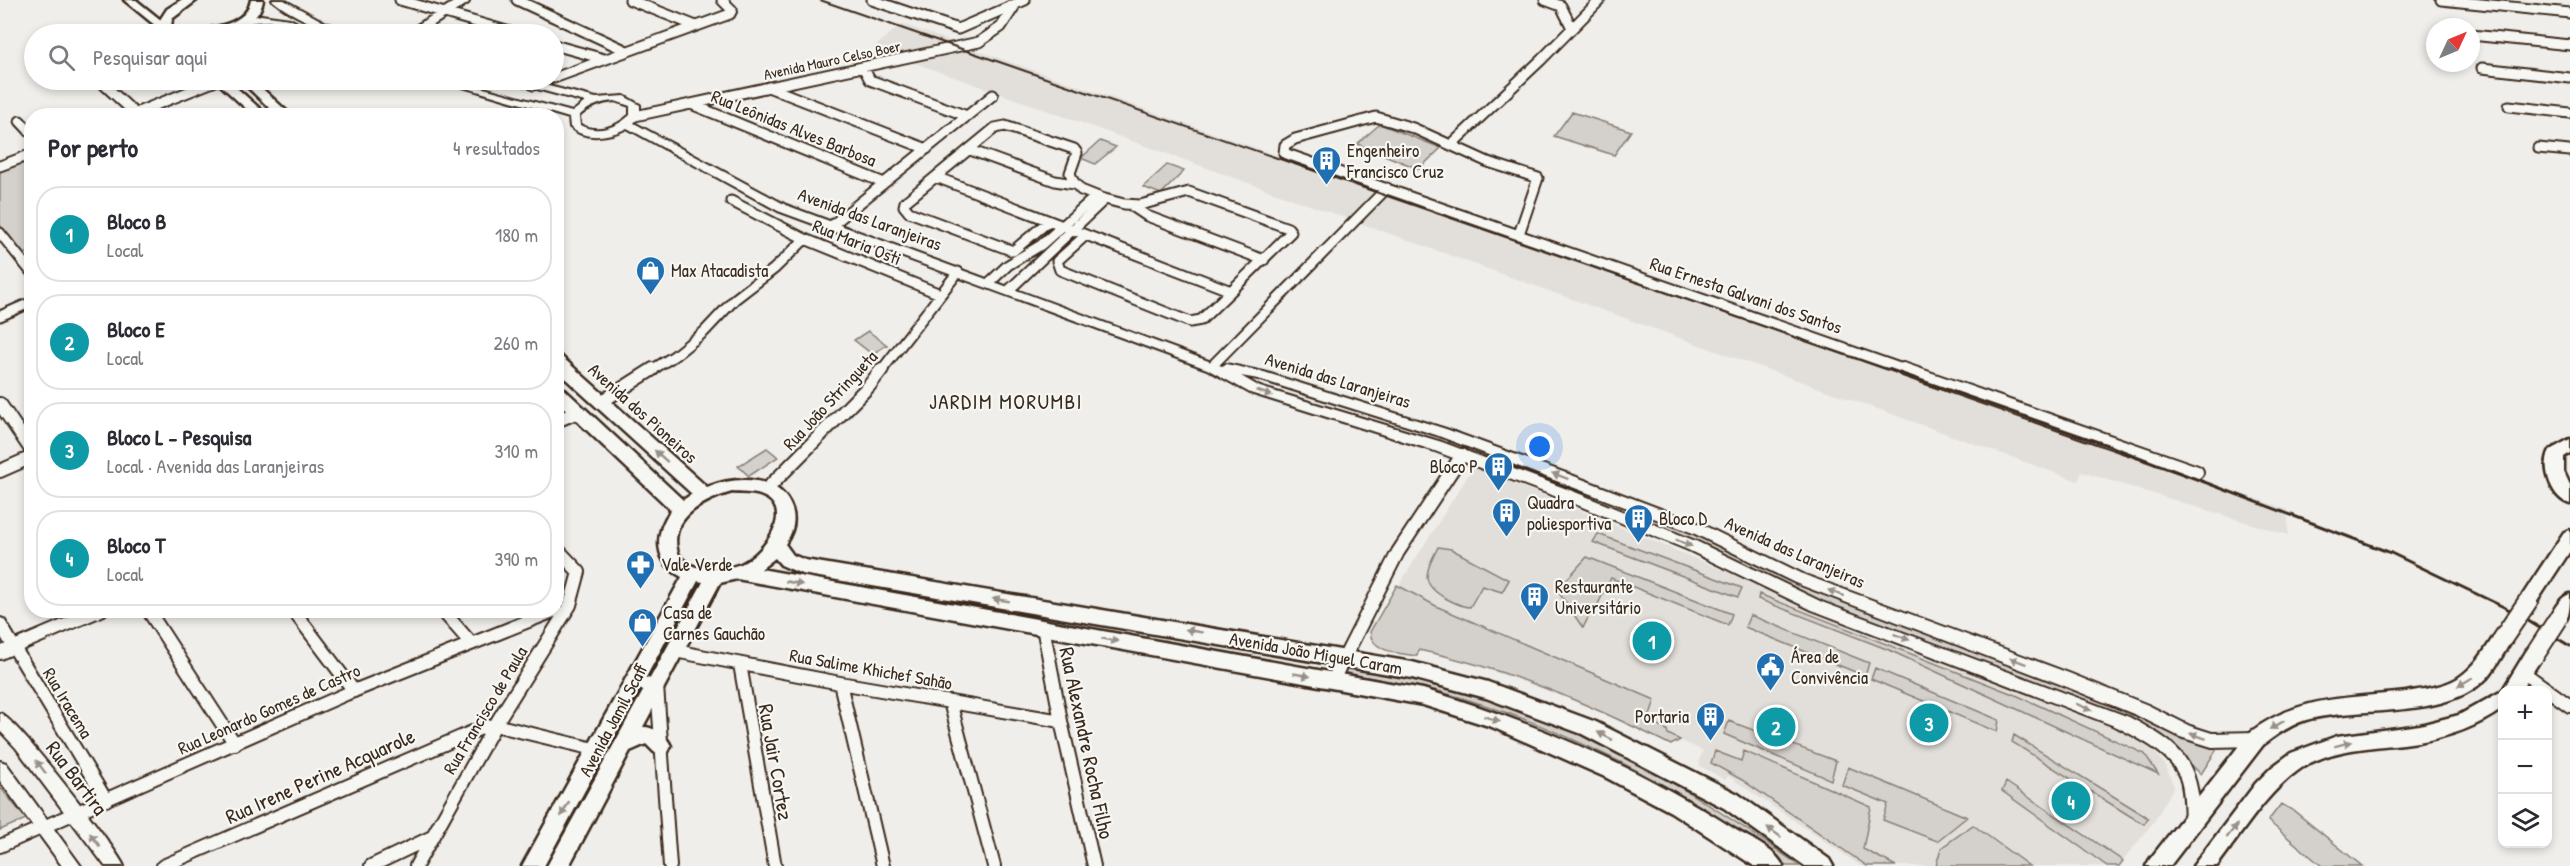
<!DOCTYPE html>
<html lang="pt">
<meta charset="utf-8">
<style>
:root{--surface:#fff;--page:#f2f2f3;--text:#2b2b33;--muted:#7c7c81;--line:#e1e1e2;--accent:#1f6fb2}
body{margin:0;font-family:"Patrick Hand",sans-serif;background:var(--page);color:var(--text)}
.controls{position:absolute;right:18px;bottom:18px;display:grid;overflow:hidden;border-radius:12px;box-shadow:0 3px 9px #0003}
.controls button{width:54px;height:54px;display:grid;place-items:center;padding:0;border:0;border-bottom:2px solid var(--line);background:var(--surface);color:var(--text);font:30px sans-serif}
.compass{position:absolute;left:2426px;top:18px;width:54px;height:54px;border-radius:50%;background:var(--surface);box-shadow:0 3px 9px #0003;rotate:46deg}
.you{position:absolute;left:1540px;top:447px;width:21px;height:21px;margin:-15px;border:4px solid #fff;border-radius:50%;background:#1a73e8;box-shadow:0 0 0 9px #1a73e833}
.badge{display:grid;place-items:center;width:39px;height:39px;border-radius:50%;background:var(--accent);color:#fff;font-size:20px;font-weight:700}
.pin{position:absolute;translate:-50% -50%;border:3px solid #fff;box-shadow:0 2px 6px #0006}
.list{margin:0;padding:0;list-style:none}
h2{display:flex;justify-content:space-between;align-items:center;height:78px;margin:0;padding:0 24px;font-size:26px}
h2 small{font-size:20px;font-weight:400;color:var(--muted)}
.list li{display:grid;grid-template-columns:39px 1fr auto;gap:18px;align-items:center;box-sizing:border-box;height:96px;margin:0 12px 12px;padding:0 12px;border:2px solid var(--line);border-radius:24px}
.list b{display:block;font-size:22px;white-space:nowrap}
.list p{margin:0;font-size:20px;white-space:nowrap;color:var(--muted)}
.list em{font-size:20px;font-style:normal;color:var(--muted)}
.icon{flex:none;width:33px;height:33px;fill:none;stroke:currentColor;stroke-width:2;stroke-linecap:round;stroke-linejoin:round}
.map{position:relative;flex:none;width:2570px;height:866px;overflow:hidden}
.search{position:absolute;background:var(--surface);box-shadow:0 3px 9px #0003;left:24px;top:24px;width:540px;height:66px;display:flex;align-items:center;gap:15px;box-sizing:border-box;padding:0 21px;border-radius:33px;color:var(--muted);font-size:22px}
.panel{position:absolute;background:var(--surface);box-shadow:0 3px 9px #0003;left:24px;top:108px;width:540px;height:510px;border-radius:24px}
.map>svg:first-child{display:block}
</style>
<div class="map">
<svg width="2570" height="866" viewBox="0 0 2570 866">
<rect width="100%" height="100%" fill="#efeeea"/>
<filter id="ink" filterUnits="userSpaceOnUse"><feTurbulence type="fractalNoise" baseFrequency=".0167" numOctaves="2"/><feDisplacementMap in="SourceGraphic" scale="12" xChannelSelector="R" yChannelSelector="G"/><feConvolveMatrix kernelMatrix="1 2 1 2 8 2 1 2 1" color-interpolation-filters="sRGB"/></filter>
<g filter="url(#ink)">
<path fill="#e2dfdb" d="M902 24 2288 510V535L2082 472 2078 481 873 48Z
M1474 466 1780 594 2145 739 2166 766 2174 787 2155 820 2119 866H1861L1728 776 1725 780 1700 766 1699 760 1703 751 1680 740 1671 745 1579 702 1463 661 1419 650 1417 656 1382 649 1370 638 1372 628Z"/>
<path fill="#d4d1cc" stroke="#887e75" stroke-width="1.5" d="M1572 112 1631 131 1614 155 1554 136Z
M1380 124 1441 148 1419 169 1357 144Z
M1100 141 1116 147 1095 164 1081 158Z
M31 159V251L23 255 0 225V171Z
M1167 165 1184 171 1161 194 1143 187Z
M868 331 887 345 872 354 854 340Z
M1448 441C1687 520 1919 622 2152 718L2217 749 2201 774 2157 732 2115 711 1818 600 1701 543 1449 447Z
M767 448 778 457 749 476 738 466Z
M1598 534 1742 588 1738 597 1593 542Z
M1438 547 1451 549 1509 580 1502 592 1482 586 1470 607C1462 607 1455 603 1447 599 1419 584 1425 573 1438 547Z
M1587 557 1732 614 1728 625 1611 578 1593 614H1590L1583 628 1557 590Z
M1397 585 1438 607 1655 700 1648 721 1667 730 1668 734 1680 740 1671 745C1591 705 1507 668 1419 650L1417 656C1401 653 1372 653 1370 632Z
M1759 594 2018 696 2145 754 2158 774 1889 650 1758 599Z
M1750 615 1869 663 1865 676 1745 627Z
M1350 664C1385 672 1422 678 1457 688 1583 724 1694 791 1800 866H1786C1683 788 1563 725 1438 691 1407 683 1375 680 1344 672L1346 666Z
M1875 668 1999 720 1997 732 1871 679Z
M1729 721 1836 761 1831 780 1724 734Z
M2014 735 2134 809 2148 818 2144 824 2130 816 2012 742Z
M1715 751 1741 761 1744 751 1871 807 1863 849 1896 866H1867L1742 780 1711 763Z
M1848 767 1967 817 1937 841 1883 820 1888 804 1842 785Z
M2006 782 2123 861 2119 866H2107L2002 791Z
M0 787 26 819 0 830Z
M2281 804 2294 811 2362 866H2322L2268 821Z
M1973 825 2029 866H1936L1941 848Z"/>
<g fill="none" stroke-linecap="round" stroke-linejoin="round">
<defs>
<path id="minor-far1" d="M400 0 517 34
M517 0 627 51
M630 0 696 26
M872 0 958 29 1025 0
M1545 0 1561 6 1572 28
M2441 0 2570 13
M411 34 465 0
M2471 35 2570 45
M554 45 604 59
M863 67 870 80 967 116
M2482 68 2570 78
M554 78 730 14 732 10 722 0
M99 80 138 116
M533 85 548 80
M768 87 927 149
M691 104 884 183
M2509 106 2570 113
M128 116 218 80
M635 116 979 42 1001 27 1016 4
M20 121 32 134
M1452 144 1541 60 1600 0
M2538 148 2570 151
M970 150 1055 181 1074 184
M0 166 32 154
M936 177 1231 291 1291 232 1288 228 1189 192 1140 205 1124 204 1101 198 1081 190 1073 181 1070 173 1077 153 1074 149 1005 126 995 128 905 202 904 206 909 212 1013 251 1049 221
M731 201 805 239 940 294
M1132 206 1147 216 1264 260
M831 226 993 95
M0 233 32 273
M1519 234 1538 178 1488 162 1413 128 1376 117 1295 139 1285 145 1284 153 1908 371
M1086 235 1057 261 1060 270 1190 322 1201 320 1231 291
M989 283 1008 265 1041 245 1096 196
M1009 290 1105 199
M0 316 32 302
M1212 366 1387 188
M650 371 674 356 704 332 735 299 774 269 805 239
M881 371 958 272"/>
<path id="minor" d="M1903 369 2197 472
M601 402 653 369
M0 404 32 451
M556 421 578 412
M0 471 32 457
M766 490 869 386 882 369
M148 610 235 744
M293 610 354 691
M442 610 470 642
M0 624 106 800
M1043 627 1061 721 1094 866
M675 651 840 683 1061 721
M0 653 101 610
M740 664 775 866
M2524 673 2570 706
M1333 680 1398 552 1462 455
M633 682 657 686 670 866
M840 683 883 866
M950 702 994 866
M0 846 346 694 556 610
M163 866 479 729 495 725 598 750
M371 866 430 838
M416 866 495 725 570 605 579 572 556 548"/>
<path id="tertiary" d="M272 0H284L326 23 359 34C336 37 290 16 272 0Z
M261 15 290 19 318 34C305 35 295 27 282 23 268 19 254 22 240 25L235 22Z
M439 80H454L572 112 585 102 511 82 510 80H525L596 98 624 96 640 105V116L634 123 786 205 1222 366 1226 364 1264 372 1446 429 1574 476 1703 525 1805 575 2069 673 2148 705 2190 726 2212 733 2256 732 2262 734 2264 739 2262 744 2256 746 2212 747 2180 737 2136 715 2057 683 1795 583 1693 533 1436 435 1258 379 1241 376 1260 387 1442 442 1575 492 1698 542 1822 602 2129 717C2183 746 2197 758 2201 821L2199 826 2193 829 2187 826 2185 821C2184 807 2185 791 2180 778 2170 753 2139 739 2117 727L1812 610 1688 550 1565 500 1432 450 1250 393 1207 369 778 211 627 128C610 137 585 141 570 127L569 118ZM615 101 630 106V115C616 128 597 134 580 125L579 116C590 106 601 102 615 101Z
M0 713C16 719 115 846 124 866H105L16 748 0 731Z
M0 761 6 763 81 866H62L0 781Z"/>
<path id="secondary" d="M124 0H136L172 29 170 31H162Z"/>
<path id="primary" d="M181 0H197L172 19 171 27 180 34C168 34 162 35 158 23L167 9Z
M251 0H263C259 29 219 37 195 34L197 31C216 27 247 24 251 0Z
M215 80H228L268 116H254Z
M240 80H253L292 116H278Z
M556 356 562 357 707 487C736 476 780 474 792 509 796 521 792 534 785 544L793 555 805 560 1412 662 1488 682 1596 722 1738 794 1829 859 1833 866H1805L1724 808 1582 734 1486 698 1412 678 802 574 781 565 775 558 761 569 1423 689C1534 722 1638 767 1736 830 1751 839 1776 850 1783 866H1754L1671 812 1605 777 1492 727 1423 705 737 579 720 583 643 727C655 727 666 735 671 746L668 752 661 755 654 752 646 744 630 751 569 866H547L703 582 698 581 544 866H522L682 577C653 562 654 533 671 510L556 401V385L562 387 683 500 692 494 556 370ZM732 492C740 493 752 492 760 495 798 508 764 554 741 564 727 569 711 570 696 567 688 565 678 557 677 549 670 517 706 499 732 492Z
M2570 439V453L2564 457V472L2570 485V504C2551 498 2541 467 2550 450Z
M2570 530V551L2534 606 2528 608 2522 606 2519 601 2522 596 2564 532Z
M2570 594C2570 607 2570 631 2551 624L2549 619C2554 609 2560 597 2570 594Z
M2503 630 2510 633 2512 638 2510 643C2502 655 2496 668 2487 678 2444 721 2361 705 2306 720 2290 725 2276 735 2263 745L2170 866H2146L2150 859 2249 733C2299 695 2347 699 2406 692 2423 689 2444 687 2458 678 2476 666 2485 650 2496 633Z
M2534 648 2541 650 2543 656 2521 690H2502V709C2477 727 2449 737 2418 742 2380 748 2337 746 2303 767 2267 791 2243 832 2217 866H2193L2256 783 2272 767 2291 753 2337 736 2420 725 2459 715 2502 691 2527 650Z"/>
</defs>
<use href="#minor-far1" stroke="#3b2a1e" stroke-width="13"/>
<use href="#minor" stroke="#3b2a1e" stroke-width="16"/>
<use href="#tertiary" stroke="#3b2a1e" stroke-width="4"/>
<use href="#secondary" stroke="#3b2a1e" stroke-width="5"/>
<use href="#primary" stroke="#3b2a1e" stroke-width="5"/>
<use href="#minor-far1" stroke="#f6f6f2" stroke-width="9"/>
<use href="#minor" stroke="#f6f6f2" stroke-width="12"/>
<use href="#tertiary" fill="#f6f6f2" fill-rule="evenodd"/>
<use href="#secondary" fill="#f6f6f2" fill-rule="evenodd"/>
<use href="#primary" fill="#f6f6f2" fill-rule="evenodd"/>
<path stroke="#3b2a1e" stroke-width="2" d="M820 0 1893 371"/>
<path stroke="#3b2a1e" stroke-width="3" d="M1888 369 2107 445 2391 553 2510 610 2570 646"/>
<defs>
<path id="primary-bridge" d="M2503 638 2528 601
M2534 656 2558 619"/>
</defs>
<use href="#primary-bridge" stroke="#3b2a1e" stroke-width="22" stroke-linecap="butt"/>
<use href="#primary-bridge" stroke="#f6f6f2" stroke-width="18"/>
</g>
<defs><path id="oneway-solid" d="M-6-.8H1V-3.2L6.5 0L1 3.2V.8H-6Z" transform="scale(1.5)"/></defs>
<g fill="#989088">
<use href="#oneway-solid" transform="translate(1264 393) rotate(18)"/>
<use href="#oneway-solid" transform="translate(661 456) rotate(-138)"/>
<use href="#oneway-solid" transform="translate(1560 476) rotate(-160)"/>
<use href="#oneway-solid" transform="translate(1684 543) rotate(23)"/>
<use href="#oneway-solid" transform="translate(794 583) rotate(11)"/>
<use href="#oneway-solid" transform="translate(1836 593) rotate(-159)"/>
<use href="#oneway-solid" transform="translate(1001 600) rotate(-171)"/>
<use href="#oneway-solid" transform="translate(1194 631) rotate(-170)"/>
<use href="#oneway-solid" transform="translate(1902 637) rotate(20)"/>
<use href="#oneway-solid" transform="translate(1110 640) rotate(10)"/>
<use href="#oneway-solid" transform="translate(2018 661) rotate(-160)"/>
<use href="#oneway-solid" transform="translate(1302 675) rotate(10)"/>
<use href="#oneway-solid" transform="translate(2465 682) rotate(150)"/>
<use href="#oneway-solid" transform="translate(2084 707) rotate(22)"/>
<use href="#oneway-solid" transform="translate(1492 719) rotate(18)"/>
<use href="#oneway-solid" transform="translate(2277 725) rotate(151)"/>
<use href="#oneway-solid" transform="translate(1605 736) rotate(-153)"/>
<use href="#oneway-solid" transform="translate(2198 736) rotate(-162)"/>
<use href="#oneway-solid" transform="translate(2343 744) rotate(-15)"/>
<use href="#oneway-solid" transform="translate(41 767) rotate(-127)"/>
<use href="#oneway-solid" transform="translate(565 809) rotate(119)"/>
<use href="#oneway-solid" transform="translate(2232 831) rotate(-52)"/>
<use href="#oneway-solid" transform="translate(1774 832) rotate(-144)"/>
<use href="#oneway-solid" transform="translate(95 840) rotate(-127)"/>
</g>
</g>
<defs>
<symbol id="building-pin" viewBox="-11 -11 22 30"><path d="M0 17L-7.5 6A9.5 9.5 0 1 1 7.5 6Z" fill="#1f6fb2" stroke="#f6f6f2"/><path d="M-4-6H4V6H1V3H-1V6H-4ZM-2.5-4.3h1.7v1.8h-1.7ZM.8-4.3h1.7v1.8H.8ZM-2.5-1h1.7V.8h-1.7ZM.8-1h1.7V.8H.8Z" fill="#fff"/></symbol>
<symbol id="shop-pin" viewBox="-11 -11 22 30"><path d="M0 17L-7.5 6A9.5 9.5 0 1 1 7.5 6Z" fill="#1f6fb2" stroke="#f6f6f2"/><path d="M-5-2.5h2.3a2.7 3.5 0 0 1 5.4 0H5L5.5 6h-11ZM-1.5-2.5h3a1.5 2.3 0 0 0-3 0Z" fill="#fff"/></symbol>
<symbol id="pharmacy-pin" viewBox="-11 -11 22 30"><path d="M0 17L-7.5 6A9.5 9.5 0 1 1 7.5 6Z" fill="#1f6fb2" stroke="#f6f6f2"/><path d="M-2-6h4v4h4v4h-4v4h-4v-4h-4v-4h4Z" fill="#fff"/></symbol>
<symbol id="civic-pin" viewBox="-11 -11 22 30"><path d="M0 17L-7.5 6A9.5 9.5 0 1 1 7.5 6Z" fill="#1f6fb2" stroke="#f6f6f2"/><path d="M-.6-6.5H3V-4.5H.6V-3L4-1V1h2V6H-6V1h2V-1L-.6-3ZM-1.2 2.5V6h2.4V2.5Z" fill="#fff"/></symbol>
</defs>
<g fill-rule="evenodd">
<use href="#building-pin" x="1310" y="144" width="33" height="45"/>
<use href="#shop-pin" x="634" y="254" width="33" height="45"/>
<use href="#building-pin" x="1482" y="450" width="33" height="45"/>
<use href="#building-pin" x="1490" y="496" width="33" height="45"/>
<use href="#building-pin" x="1622" y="502" width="33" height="45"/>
<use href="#pharmacy-pin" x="624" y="548" width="33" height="45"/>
<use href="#building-pin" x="1518" y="580" width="33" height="45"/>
<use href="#shop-pin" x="626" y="606" width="33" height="45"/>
<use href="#civic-pin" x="1754" y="650" width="33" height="45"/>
<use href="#building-pin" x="1694" y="700" width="33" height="45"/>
</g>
<g text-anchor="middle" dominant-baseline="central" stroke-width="4.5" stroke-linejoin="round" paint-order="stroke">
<g font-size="15" fill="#3b2a1e" stroke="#f6f6f2">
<text transform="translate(832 60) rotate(-12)">Avenida Mauro Celso Boer</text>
</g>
<g font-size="18" fill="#3b2a1e" stroke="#f6f6f2">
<text transform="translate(794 128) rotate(22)">Rua Leônidas Alves Barbosa</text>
<text transform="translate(870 219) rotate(20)">Avenida das Laranjeiras</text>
<text transform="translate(857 242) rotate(22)">Rua Maria Osti</text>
<text transform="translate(1746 295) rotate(19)">Rua Ernesta Galvani dos Santos</text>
<text transform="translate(1338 380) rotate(17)">Avenida das Laranjeiras</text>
<text transform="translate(830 400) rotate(-47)">Rua João Stringueta</text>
<text transform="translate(643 413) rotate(42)">Avenida dos Pioneiros</text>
<text transform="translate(1795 552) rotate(24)">Avenida das Laranjeiras</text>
<text transform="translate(1316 653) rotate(10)">Avenida João Miguel Caram</text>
<text transform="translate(871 669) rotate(10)">Rua Salime Khichef Sahão</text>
<text transform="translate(68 703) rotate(59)">Rua Iracema</text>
<text transform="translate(269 709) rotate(-24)">Rua Leonardo Gomes de Castro</text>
<text transform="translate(485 710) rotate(-59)">Rua Francisco de Paula</text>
<text transform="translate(613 720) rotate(-62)">Avenida Jamil Scaff</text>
</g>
<g font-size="18" fill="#3b2a1e" stroke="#f6f6f2" text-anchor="start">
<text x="1347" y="150">Engenheiro<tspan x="1347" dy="21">Francisco Cruz</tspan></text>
<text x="671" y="270">Max Atacadista</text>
<text x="1478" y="466" text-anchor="end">Bloco P</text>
<text x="1527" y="502">Quadra<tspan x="1527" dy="21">poliesportiva</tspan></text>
<text x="1659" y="518">Bloco D</text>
<text x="661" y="564">Vale Verde</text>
<text x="1555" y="586">Restaurante<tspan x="1555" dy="21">Universitário</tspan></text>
<text x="663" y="612">Casa de<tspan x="663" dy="21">Carnes Gauchão</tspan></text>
<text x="1791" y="656">Área de<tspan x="1791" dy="21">Convivência</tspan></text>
<text x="1689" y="716" text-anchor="end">Portaria</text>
</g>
<g font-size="21" letter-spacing="1.5" fill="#3b2a1e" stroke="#f6f6f2">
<text x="1006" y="401">JARDIM MORUMBI</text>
</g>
<g font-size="21" fill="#3b2a1e" stroke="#f6f6f2">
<text transform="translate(1087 743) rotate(78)">Rua Alexandre Rocha Filho</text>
<text transform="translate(776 762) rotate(80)">Rua Jair Cortez</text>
<text transform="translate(320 776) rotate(-24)">Rua Irene Perine Acquarole</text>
<text transform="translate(77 778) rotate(53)">Rua Bartira</text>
</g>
</g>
</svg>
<div class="controls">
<button>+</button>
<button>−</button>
<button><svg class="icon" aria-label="layers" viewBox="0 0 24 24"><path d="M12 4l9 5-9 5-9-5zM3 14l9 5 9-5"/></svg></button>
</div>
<svg class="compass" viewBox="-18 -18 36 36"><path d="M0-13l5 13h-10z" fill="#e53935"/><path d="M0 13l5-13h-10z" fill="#7c7c81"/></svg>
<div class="you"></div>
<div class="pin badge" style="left:1652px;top:641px;background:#0f9aa8">1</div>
<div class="pin badge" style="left:1776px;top:727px;background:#0f9aa8">2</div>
<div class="pin badge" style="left:1929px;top:723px;background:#0f9aa8">3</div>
<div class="pin badge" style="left:2071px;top:801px;background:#0f9aa8">4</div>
<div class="search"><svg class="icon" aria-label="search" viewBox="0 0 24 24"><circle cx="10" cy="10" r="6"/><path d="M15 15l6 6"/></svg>Pesquisar aqui</div>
<section class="panel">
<h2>Por perto<small>4 resultados</small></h2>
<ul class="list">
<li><span class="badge" style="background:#0f9aa8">1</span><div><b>Bloco B</b><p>Local</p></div><em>180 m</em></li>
<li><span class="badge" style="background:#0f9aa8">2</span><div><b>Bloco E</b><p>Local</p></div><em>260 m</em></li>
<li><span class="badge" style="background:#0f9aa8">3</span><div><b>Bloco L - Pesquisa</b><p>Local · Avenida das Laranjeiras</p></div><em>310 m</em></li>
<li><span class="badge" style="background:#0f9aa8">4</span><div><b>Bloco T</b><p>Local</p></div><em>390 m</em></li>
</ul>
</section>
</div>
